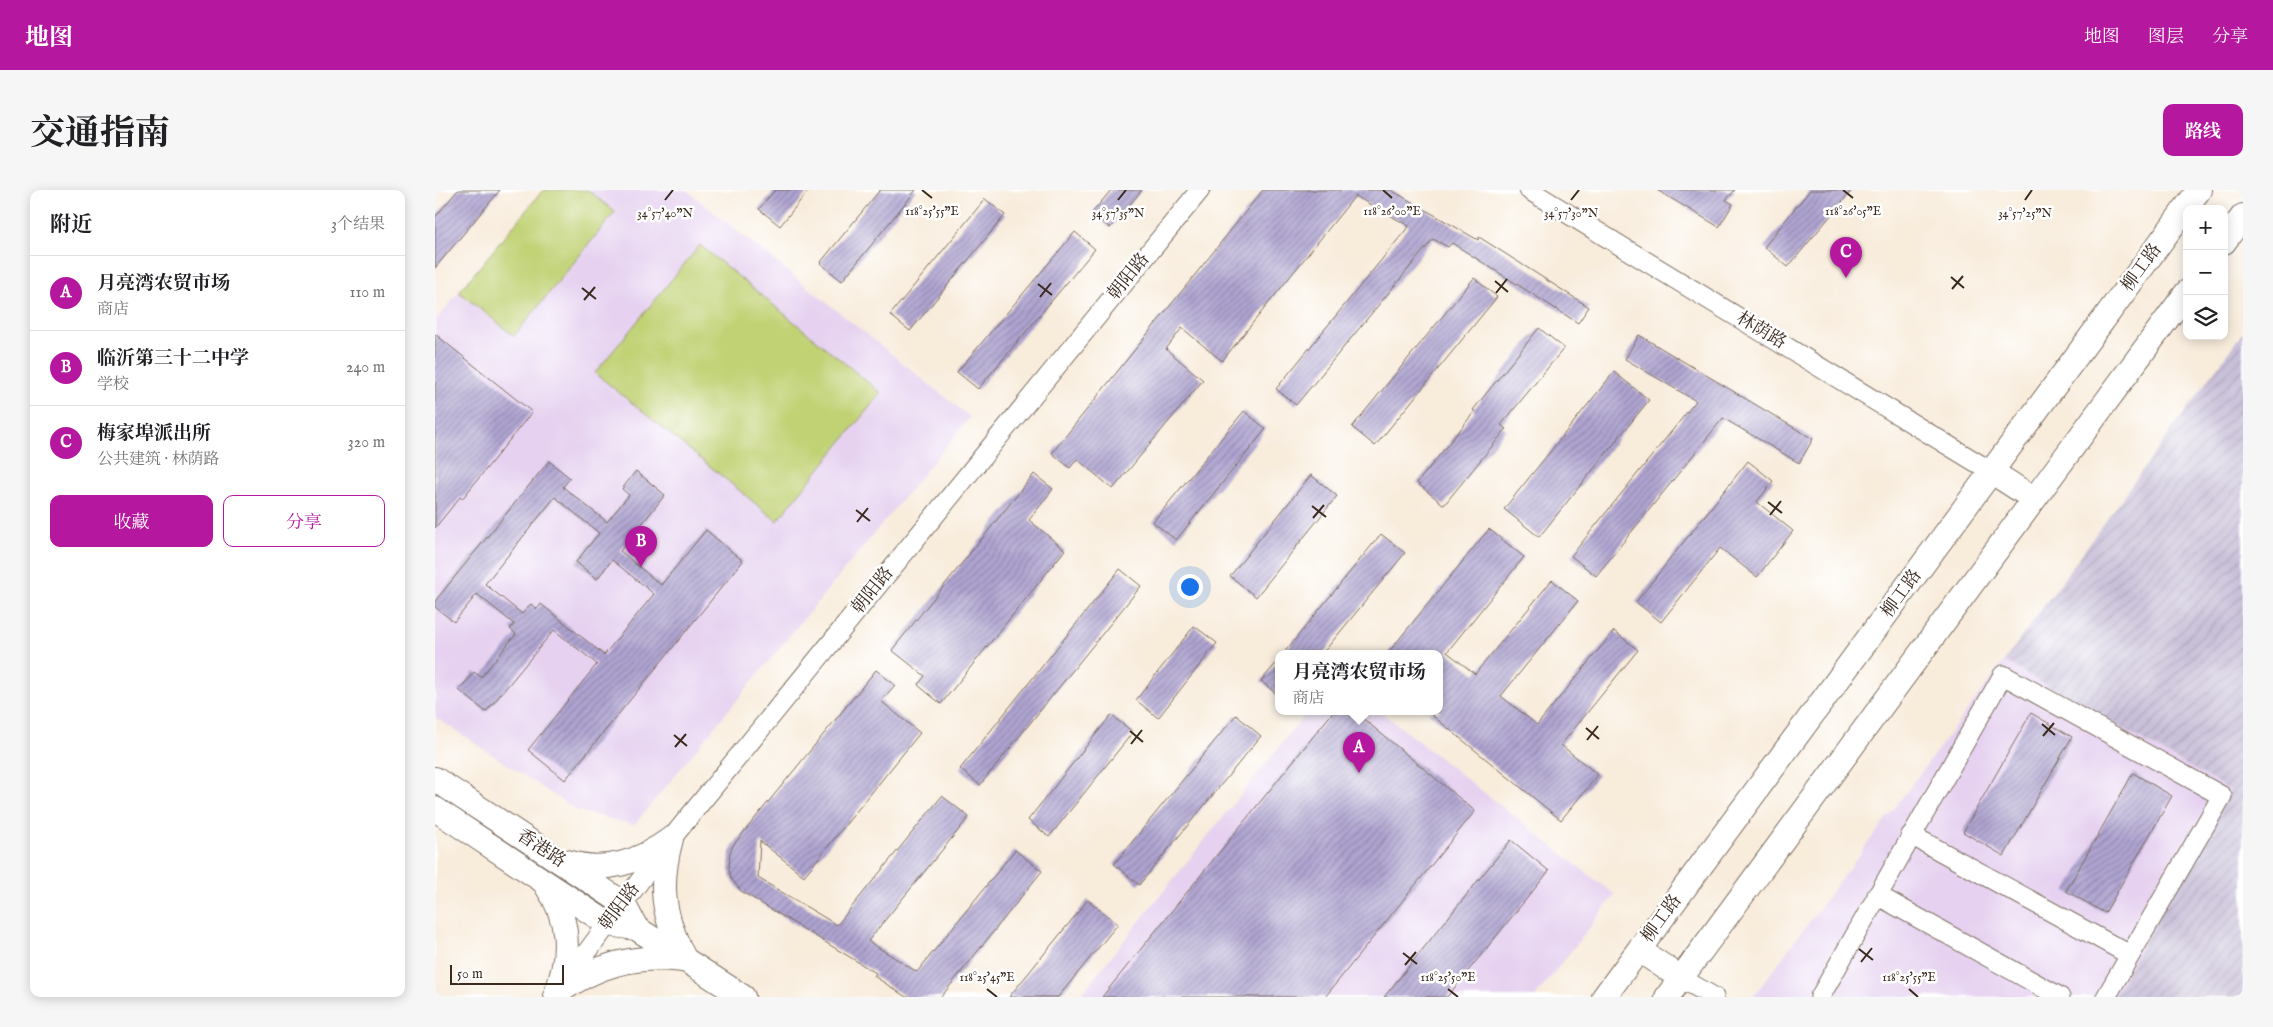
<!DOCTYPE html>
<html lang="zh">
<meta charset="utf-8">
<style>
:root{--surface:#fff;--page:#f6f6f6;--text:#202124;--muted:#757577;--line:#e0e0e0;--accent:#b5179e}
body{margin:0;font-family:"IM FELL English","Noto Serif SC",serif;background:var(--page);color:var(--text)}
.controls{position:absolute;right:15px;top:15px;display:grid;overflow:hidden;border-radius:10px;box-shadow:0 2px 12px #0003}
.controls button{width:45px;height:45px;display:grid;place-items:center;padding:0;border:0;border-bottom:1px solid var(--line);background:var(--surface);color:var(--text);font:25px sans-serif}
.scale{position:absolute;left:15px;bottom:12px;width:114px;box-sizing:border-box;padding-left:5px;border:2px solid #3b2a1e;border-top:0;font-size:14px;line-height:18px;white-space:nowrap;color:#3b2a1e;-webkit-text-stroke:4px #fff;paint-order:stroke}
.you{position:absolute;left:754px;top:396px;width:18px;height:18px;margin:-12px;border:4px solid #fff;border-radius:50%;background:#1a73e8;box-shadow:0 0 0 8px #1a73e833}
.badge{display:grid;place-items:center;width:32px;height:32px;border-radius:50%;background:var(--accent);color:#fff;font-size:16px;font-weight:700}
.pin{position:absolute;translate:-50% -41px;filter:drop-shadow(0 1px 2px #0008)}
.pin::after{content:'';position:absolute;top:26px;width:18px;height:15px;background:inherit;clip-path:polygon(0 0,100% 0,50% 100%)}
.popup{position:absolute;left:840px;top:460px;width:168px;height:65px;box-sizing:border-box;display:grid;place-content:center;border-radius:10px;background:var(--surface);filter:drop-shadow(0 1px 4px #0005);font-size:16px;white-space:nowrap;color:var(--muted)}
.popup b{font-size:19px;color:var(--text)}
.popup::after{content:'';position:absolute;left:50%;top:100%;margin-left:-10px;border:10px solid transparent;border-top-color:var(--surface)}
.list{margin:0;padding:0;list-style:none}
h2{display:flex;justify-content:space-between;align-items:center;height:65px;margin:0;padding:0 20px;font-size:21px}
h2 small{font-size:16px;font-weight:400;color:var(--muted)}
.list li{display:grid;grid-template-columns:32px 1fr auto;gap:15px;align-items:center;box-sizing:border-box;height:75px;padding:0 20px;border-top:1px solid var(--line)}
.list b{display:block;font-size:19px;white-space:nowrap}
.list p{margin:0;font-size:16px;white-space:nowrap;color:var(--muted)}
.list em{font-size:16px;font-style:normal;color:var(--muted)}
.actions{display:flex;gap:10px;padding:15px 20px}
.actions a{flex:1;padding:11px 0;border:1px solid var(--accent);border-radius:10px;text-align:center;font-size:18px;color:var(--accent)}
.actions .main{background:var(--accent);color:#fff}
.icon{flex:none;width:28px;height:28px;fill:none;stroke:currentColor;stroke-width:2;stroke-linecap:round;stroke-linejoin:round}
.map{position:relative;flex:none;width:1808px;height:807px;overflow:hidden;border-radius:10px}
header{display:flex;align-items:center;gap:30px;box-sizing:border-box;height:70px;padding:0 25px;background:var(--accent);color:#fff}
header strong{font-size:24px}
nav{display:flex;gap:28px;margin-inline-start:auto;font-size:18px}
.intro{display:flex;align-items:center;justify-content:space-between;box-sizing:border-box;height:120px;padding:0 30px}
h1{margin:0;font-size:35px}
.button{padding:12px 22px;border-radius:10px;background:var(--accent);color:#fff;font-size:18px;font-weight:700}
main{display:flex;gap:30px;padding:0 30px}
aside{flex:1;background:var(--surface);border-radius:10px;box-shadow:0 2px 12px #0003}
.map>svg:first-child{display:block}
</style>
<header>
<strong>地图</strong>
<nav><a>地图</a><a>图层</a><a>分享</a></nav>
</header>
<div class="intro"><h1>交通指南</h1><a class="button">路线</a></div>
<main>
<aside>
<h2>附近<small>3个结果</small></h2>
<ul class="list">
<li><span class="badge">A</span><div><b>月亮湾农贸市场</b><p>商店</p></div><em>110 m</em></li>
<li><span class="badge">B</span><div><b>临沂第三十二中学</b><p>学校</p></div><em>240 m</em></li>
<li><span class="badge">C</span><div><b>梅家埠派出所</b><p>公共建筑 · 林荫路</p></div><em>320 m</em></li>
</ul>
<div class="actions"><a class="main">收藏</a><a>分享</a></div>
</aside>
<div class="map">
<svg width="1808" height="807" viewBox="0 0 1808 807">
<defs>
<pattern id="industrial-furrows" width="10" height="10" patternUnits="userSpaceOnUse" patternTransform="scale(1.25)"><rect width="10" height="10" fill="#c8bfd8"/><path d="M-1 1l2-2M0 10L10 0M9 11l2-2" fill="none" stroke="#ada4b9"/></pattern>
<pattern id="building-hatch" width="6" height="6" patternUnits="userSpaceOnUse" patternTransform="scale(1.25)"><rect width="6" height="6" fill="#afa4d1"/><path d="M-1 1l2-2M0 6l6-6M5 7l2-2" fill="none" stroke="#9086a9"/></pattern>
</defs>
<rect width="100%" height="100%" fill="#fff"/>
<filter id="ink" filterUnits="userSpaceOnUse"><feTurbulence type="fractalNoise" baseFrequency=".02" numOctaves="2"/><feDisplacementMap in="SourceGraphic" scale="10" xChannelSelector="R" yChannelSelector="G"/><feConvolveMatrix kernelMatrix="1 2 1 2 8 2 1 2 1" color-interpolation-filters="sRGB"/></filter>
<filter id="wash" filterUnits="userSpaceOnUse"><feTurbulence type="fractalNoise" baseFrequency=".0096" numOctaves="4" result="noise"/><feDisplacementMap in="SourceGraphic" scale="20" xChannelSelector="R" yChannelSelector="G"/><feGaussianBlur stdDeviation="1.12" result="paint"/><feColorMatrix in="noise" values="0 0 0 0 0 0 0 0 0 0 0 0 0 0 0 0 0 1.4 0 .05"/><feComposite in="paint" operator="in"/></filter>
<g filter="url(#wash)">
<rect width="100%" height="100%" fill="#f8ecdb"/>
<path fill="#e6d2f0" d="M108 0H251L535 227 199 635 143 621 0 527V131Z
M1569 471 1795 600 1678 807H1318Z
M872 522H946L1180 705 1100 807H644Z"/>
<path fill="url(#industrial-furrows)" d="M1808 142V807H1678L1795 600 1569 471Z"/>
<path fill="#c1d274" stroke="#7e7e49" d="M108 0H153L180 22 79 146 24 102Z
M265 55 446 203 342 331 160 183Z"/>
<g id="blocks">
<path fill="url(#building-hatch)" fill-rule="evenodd" d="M23 0H65L0 78V27Z
M340 0H374L345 36 324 19Z
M445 0H481L407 91 385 73Z
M676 0H707L675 38 657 23Z
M828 0H956L1043 50 1044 47 1154 117 1143 133 1017 53 1013 57 998 49 861 215 841 199 974 36 920 6 787 171 747 138 731 159 768 190 678 299 642 269 635 278 617 263Z
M1222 0H1300L1291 10 1298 14 1284 37Z
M1375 0H1417L1353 77 1329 57Z
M550 9 570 25 475 141 455 125Z
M640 42 660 59 543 199 522 182Z
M1039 88 1062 107 940 256 917 237Z
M1104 138 1129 158 1066 235 1071 239 1009 315 982 293 1040 221 1038 220Z
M0 144 97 222 27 309 25 307 0 338Z
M1204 145 1378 249 1364 273 1288 228 1161 386 1136 366 1261 211 1190 169Z
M1179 182 1214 210 1104 347 1069 319Z
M809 221 831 239 741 350 718 332Z
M114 271 135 288 128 297 172 332 194 305 187 299 201 281 230 305 185 361 226 395 271 340 308 371 130 590 93 560 162 474 119 440 51 522 24 500 39 482 46 487 81 444 75 439 79 434 42 404 19 432 0 417V411ZM120 307 164 343 141 372 162 389 177 370 219 404 169 465 106 414 102 419 96 414 87 424 50 394Z
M1313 271 1338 291 1322 312 1358 341 1322 387 1285 358 1226 432 1201 412Z
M599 284 618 299 594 330 630 360 506 514 483 495 490 486 457 460Z
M876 285 902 306 821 407 795 386Z
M1054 339 1089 367 1012 462 1040 484 1117 390 1143 411 1066 506 1102 535 1179 441 1203 460 1126 555 1163 585 1126 630 993 522H1004V464H952Z
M946 344 970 363 887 464H848Z
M685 379 706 396 545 595 525 579Z
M759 436 782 453 723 528 701 510Z
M844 470V506L826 491Z
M441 480 460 495 446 511 485 543 369 686 325 651 323 688 402 735 507 606 534 627 433 751 482 782 580 660 607 681 506 807H471L439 786 441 783 306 701 296 688 294 680 295 662 299 654Z
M898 522H920L1040 621 890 807H667Z
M1596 523 1637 547 1569 666 1528 642Z
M676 525 698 542 614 647 593 630Z
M801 525 826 546 704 695 679 674Z
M1698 583 1737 606 1670 723 1631 701Z
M1076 650 1114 681 1012 807H949Z
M653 710 683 734 623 807H574Z"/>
</g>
</g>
<g filter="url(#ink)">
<use href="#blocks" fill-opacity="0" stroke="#7d6e60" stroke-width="1"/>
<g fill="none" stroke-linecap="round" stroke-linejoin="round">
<defs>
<path id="minor" d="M1094 0 1557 282
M1476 645 1695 765
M1442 705 1625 807
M1246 788 1279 807
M126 797 236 649 765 0
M1385 807 1568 485 1787 606 1671 807"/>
<path id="major" d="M1789 52 1808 26
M1557 282 1599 309
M0 589 188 713 201 738
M0 619 173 734 201 738 308 807
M236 649C223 696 228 727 250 770
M132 672C171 684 204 672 236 649
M111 695C135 729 136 765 121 804
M1204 760 1246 788
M121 804C160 775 200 764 248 770
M1169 807 1764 0
M1232 807 1752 102"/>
</defs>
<use href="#minor" stroke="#7d6e60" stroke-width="21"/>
<use href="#major" stroke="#7d6e60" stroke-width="26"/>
<use href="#minor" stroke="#fff" stroke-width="19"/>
<use href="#major" stroke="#fff" stroke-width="24"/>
</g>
</g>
<path fill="none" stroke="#3b2a1e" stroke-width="2" d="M487 0 497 8M948 0 957 8M1408 0 1418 8M230 10 238 0M683 10 691 0M1136 10 1144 0M1590 10 1597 0M1516 87 1529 98M1060 91 1073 102M603 94 617 105M147 98 161 109M1517 99 1528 86M1061 103 1072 89M605 107 616 93M149 110 160 97M1333 312 1347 323M877 316 891 327M421 320 435 331M1335 325 1346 311M878 328 889 315M422 332 433 318M1607 534 1620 545M1151 538 1164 549M695 541 708 552M239 545 252 556M1608 546 1619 533M1152 550 1163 536M696 554 707 540M240 557 251 544M1424 759 1438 770M968 763 982 774M1426 772 1437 758M970 775 981 762M552 799 562 807M1013 799 1023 807M1474 799 1483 807"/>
<g text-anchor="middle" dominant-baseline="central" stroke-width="5" stroke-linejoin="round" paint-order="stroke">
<g font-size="18" fill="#3b2a1e" stroke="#fff">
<text transform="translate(1707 78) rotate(-54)">柳工路</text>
<text transform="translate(694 87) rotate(-51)">朝阳路</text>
<text transform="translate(1326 141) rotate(31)">林荫路</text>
<text transform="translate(438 401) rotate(-51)">朝阳路</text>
<text transform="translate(1467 404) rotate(-54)">柳工路</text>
<text transform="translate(106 659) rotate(33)">香港路</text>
<text transform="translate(185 717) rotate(-53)">朝阳路</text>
<text transform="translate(1227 729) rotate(-54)">柳工路</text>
</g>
</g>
<g font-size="12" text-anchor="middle" fill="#3b2a1e" stroke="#fff" stroke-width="5" stroke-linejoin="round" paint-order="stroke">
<text x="497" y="25">118°25'55"E</text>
<text x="957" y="25">118°26'00"E</text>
<text x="1418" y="25">118°26'05"E</text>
<text x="230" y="27">34°57'40"N</text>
<text x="683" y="27">34°57'35"N</text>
<text x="1136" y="27">34°57'30"N</text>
<text x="1590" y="27">34°57'25"N</text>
<text x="552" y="791">118°25'45"E</text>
<text x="1013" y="791">118°25'50"E</text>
<text x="1474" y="791">118°25'55"E</text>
</g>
</svg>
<div class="controls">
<button>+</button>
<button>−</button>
<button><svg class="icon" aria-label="layers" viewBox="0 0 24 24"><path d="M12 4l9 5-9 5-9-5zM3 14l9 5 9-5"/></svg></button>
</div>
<div class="scale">50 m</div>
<div class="you"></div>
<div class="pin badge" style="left:924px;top:583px">A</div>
<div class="popup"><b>月亮湾农贸市场</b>商店</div>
<div class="pin badge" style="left:206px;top:377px">B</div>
<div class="pin badge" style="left:1411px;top:88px">C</div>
</div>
</main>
